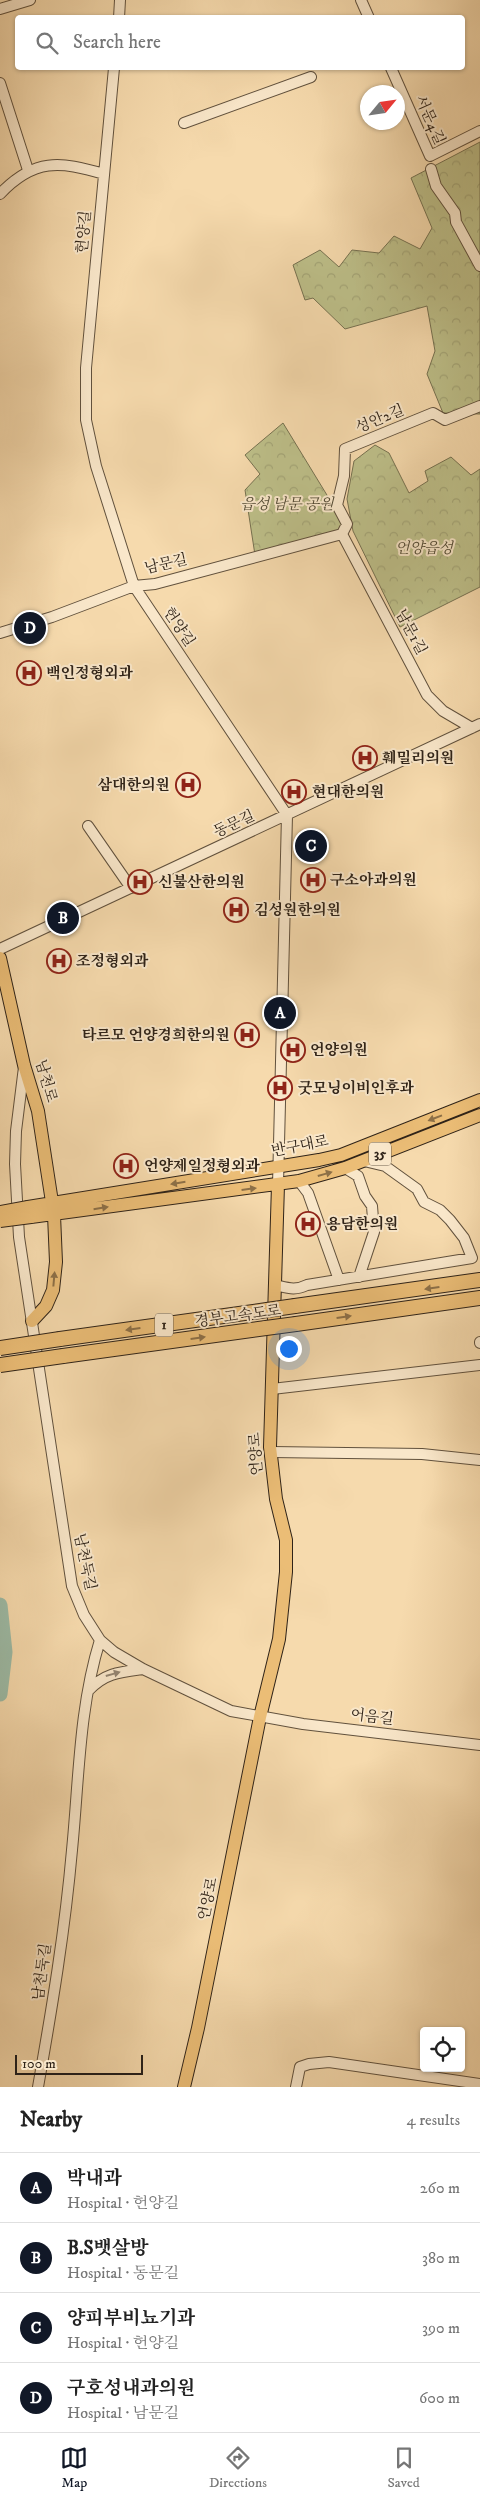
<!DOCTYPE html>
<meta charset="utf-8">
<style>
:root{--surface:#fff;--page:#f2f2f2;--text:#222;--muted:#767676;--line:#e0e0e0;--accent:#111827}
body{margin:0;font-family:"IM FELL DW Pica","Noto Serif KR",serif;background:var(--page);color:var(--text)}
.controls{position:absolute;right:15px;bottom:15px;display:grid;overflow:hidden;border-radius:5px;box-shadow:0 1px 4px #0004}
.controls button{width:45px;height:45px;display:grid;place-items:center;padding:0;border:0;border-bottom:1px solid var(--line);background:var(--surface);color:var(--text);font:25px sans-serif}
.compass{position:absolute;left:360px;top:85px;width:45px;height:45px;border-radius:50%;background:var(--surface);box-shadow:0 1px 4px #0004;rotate:61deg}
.scale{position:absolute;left:15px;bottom:12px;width:128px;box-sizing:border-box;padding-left:5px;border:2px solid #2f2318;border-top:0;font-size:14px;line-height:18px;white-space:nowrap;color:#2f2318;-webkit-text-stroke:4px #f9e7ca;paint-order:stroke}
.you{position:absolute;left:288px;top:1348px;width:18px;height:18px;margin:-12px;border:4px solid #fff;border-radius:50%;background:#1a73e8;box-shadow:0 0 0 8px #1a73e833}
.badge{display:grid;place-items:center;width:32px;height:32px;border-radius:50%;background:var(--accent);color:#fff;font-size:16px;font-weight:700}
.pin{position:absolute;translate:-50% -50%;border:2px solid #fff;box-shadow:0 1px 5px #0006}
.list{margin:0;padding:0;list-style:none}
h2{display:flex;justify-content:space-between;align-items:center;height:65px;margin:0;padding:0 20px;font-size:21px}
h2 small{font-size:16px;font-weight:400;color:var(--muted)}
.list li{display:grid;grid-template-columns:32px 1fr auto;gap:15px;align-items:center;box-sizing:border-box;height:70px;padding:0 20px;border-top:1px solid var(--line)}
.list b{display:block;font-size:19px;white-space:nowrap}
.list p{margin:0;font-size:16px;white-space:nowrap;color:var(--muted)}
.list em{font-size:16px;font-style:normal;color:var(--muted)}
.icon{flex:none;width:28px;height:28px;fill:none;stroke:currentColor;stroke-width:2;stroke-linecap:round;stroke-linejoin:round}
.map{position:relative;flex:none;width:480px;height:2087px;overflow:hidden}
.search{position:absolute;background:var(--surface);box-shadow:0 1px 4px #0004;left:15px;right:15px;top:15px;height:55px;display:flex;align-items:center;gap:12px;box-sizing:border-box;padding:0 18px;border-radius:5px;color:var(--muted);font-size:19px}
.sheet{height:345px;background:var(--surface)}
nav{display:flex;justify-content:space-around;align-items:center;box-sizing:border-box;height:70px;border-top:1px solid var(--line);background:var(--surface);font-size:14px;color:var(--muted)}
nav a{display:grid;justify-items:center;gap:2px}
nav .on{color:var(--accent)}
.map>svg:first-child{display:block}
</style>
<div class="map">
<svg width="480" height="2087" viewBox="0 0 480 2087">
<defs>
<pattern id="park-crowns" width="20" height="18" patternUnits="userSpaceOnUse" patternTransform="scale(1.25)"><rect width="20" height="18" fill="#bdbf89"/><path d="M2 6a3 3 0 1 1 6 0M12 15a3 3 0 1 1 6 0" fill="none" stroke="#a3a476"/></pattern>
</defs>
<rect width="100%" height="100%" fill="#f6daad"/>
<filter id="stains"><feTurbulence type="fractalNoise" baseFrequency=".004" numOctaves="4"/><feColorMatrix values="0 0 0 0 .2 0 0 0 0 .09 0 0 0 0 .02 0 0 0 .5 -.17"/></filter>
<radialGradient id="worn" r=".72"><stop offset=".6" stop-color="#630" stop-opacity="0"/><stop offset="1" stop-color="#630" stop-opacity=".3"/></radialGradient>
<path fill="url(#park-crowns)" stroke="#767150" d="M480 142V414L443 413 427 374 435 351 427 306 345 329 313 298 305 300 293 265 320 250 339 267 352 250 379 253 394 236 420 249 432 228 411 178Z
M283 423 344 523 338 532 255 555 245 490 260 474 245 455Z
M375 445 389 453 409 493 428 481 425 471 451 457 471 475 480 469V587L400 627 353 531 347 499 354 461Z"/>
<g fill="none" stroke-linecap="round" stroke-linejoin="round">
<path stroke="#9dbba6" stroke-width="15" d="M0 1605 5 1652 0 1694"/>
<defs>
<path id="minor" d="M361 0 369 18
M0 9 30 0
M119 18 120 0
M114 68 86 368V420L96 466 134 586 287 815 278 1185
M391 68 430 156 480 131
M0 83 28 170
M184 123 311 77
M431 169 436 186 455 213 456 222 480 266
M0 194C34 158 60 161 104 174
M342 534 427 695 443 711 472 728
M342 534 347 524 337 505 344 476 345 449 433 413 445 420 480 406
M0 633 52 617 134 586 155 584 342 534
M88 826 131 888
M0 949 480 724
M24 1067 16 1131 15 1164 19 1237 72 1586 84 1615 100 1640C79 1708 79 1779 72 1850 65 1930 52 2008 38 2087
M345 1168 358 1176 365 1196 372 1206 374 1232 359 1277
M299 1181 308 1193 339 1280
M275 1285C288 1288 295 1291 307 1285L472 1258 464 1238 450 1220 440 1210 424 1202 417 1189 385 1166 364 1161
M480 1342V1343
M272 1389 480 1365
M271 1452 422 1454 480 1460
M100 1640 114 1652 143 1669 231 1711 303 1724 480 1745
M89 1690C105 1673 120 1672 143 1669
M296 2087 300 2067 309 2064 329 2062 480 2084"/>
<path id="major" d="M0 958 24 1065 38 1111 54 1215 56 1262 53 1290 46 1306 32 1321
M28 1207 319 1160 341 1155 480 1100
M31 1217 299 1181 345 1168 480 1115
M184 2087 198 2028 260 1717 279 1639 286 1572V1540L276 1499 270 1447 278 1185"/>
<path id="highway" d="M295 1306 480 1280
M296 1324 480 1298
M60 1339 267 1310
M63 1356 266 1328"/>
</defs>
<use href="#minor" stroke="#61513d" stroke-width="12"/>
<use href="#major" stroke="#2f2318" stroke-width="14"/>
<use href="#highway" stroke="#2f2318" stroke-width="16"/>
<use href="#minor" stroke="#f9e7ca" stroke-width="10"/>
<use href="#major" stroke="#ebbd76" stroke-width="12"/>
<use href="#highway" stroke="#ebbd76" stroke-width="14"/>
<defs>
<path id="major-bridge" d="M0 1212 28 1207
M0 1221 31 1217"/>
<path id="highway-bridge" d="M267 1310 295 1306
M266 1328 296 1324
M0 1348 60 1339
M0 1365 63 1356"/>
</defs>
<use href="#major-bridge" stroke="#2f2318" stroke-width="14" stroke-linecap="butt"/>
<use href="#highway-bridge" stroke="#2f2318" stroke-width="16" stroke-linecap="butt"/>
<use href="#major-bridge" stroke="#ebbd76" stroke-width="12"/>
<use href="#highway-bridge" stroke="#ebbd76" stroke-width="14"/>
</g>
<defs><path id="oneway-solid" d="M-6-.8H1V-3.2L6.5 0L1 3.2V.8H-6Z" transform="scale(1.25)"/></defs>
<g fill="#8d7047">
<use href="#oneway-solid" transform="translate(435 1118) rotate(159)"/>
<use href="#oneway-solid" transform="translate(325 1174) rotate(-16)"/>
<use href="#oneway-solid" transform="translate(178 1183) rotate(171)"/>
<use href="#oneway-solid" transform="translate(249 1189) rotate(-7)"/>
<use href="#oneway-solid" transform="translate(101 1208) rotate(-9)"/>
<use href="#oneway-solid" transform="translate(54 1279) rotate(-85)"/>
<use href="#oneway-solid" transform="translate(432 1288) rotate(172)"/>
<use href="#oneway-solid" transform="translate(344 1317) rotate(-8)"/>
<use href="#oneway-solid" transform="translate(133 1329) rotate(172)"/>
<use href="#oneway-solid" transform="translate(198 1338) rotate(-8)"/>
</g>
<use fill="#948571" href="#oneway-solid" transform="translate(113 1674) rotate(-16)"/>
<defs>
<symbol id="hospital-ring" viewBox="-11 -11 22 22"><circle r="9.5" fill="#f9e7ca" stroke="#8f2418" stroke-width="1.5"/><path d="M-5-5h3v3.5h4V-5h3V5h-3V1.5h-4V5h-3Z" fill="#8f2418"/></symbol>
</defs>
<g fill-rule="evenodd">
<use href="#hospital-ring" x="15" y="659" width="28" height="28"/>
<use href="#hospital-ring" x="351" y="744" width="28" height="28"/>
<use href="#hospital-ring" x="174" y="771" width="28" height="28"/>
<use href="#hospital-ring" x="280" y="778" width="28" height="28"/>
<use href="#hospital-ring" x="299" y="866" width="28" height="28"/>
<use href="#hospital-ring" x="126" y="868" width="28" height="28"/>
<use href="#hospital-ring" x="222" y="896" width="28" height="28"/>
<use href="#hospital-ring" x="45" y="947" width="28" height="28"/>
<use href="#hospital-ring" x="233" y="1021" width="28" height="28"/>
<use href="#hospital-ring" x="279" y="1036" width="28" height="28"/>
<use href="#hospital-ring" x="266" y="1074" width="28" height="28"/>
<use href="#hospital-ring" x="112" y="1152" width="28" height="28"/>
<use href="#hospital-ring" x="294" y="1210" width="28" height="28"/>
</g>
<g text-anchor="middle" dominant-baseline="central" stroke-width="4" stroke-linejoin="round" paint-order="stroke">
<g fill="#f9e7ca" stroke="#6c5e4d" stroke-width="1">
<rect x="369" y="1142.5" width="22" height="23" rx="4"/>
<rect x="155" y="1313.5" width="18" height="23" rx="4"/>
</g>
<g font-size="14" font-weight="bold" fill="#2f2318">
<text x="380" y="1154">35</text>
<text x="164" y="1325">1</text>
</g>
<g font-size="15" fill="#2f2318" stroke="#f9e7ca">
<text transform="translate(430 120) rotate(66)">서문4길</text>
<text transform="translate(84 232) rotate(-85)">헌양길</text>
<text transform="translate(380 419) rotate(-22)">성안2길</text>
<text transform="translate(166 564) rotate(-13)">남문길</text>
<text transform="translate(179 627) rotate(56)">헌양길</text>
<text transform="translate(411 632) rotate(62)">남문1길</text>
<text transform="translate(234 824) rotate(-25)">동문길</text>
<text transform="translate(46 1081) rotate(74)">남천로</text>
<text transform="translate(300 1146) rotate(-11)">반구대로</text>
<text transform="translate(238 1316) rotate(-8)">경부고속도로</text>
<text transform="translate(256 1454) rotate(-94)">언양로</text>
<text transform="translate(85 1562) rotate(78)">남천둑길</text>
<text transform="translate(372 1717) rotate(7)">어음길</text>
<text transform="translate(208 1899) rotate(-78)">언양로</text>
<text transform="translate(42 1972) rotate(-82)">남천둑길</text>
</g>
<g font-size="15" font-style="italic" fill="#524a34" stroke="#f9e7ca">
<text x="287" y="504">읍성 남문 공원</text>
<text x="424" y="548">언양읍성</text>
</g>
<g font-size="15" font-weight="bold" fill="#2f2318" stroke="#f9e7ca" text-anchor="start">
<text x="46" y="673">백인정형외과</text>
<text x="382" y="758">훼밀리의원</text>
<text x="170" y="785" text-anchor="end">삼대한의원</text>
<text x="312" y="792">현대한의원</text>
<text x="330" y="880">구소아과의원</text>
<text x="158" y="882">신불산한의원</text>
<text x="254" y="910">김성원한의원</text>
<text x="76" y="961">조정형외과</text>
<text x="230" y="1035" text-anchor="end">타르모 언양경희한의원</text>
<text x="310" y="1050">언양의원</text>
<text x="298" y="1088">굿모닝이비인후과</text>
<text x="144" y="1166">언양제일정형외과</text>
<text x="326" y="1224">용담한의원</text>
</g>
</g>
<rect width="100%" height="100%" filter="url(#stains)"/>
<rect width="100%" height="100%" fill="url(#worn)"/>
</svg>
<div class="controls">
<button><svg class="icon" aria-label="locate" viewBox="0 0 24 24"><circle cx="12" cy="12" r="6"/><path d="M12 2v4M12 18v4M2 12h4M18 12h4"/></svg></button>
</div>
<svg class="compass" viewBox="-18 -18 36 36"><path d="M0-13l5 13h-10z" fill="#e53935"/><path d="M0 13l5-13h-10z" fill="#767676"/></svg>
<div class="scale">100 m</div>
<div class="you"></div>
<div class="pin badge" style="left:280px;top:1013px">A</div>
<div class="pin badge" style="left:63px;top:918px">B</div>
<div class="pin badge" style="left:311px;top:846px">C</div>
<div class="pin badge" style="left:30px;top:628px">D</div>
<div class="search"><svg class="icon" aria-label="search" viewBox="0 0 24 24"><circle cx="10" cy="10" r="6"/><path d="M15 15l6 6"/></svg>Search here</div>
</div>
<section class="sheet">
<h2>Nearby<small>4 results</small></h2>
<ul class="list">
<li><span class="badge">A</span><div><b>박내과</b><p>Hospital · 헌양길</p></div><em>260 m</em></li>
<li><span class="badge">B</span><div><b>B.S뱃살방</b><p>Hospital · 동문길</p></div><em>380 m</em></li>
<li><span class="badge">C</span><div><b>양피부비뇨기과</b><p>Hospital · 헌양길</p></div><em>390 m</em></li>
<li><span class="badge">D</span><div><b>구호성내과의원</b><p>Hospital · 남문길</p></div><em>600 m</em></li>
</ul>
</section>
<nav>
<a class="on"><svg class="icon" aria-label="map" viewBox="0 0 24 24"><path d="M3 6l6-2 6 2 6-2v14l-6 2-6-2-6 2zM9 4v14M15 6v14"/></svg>Map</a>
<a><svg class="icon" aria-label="directions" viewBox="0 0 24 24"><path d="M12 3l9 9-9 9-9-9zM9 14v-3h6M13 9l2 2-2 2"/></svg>Directions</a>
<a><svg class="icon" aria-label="saved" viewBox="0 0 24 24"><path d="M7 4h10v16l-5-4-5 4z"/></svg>Saved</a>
</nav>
